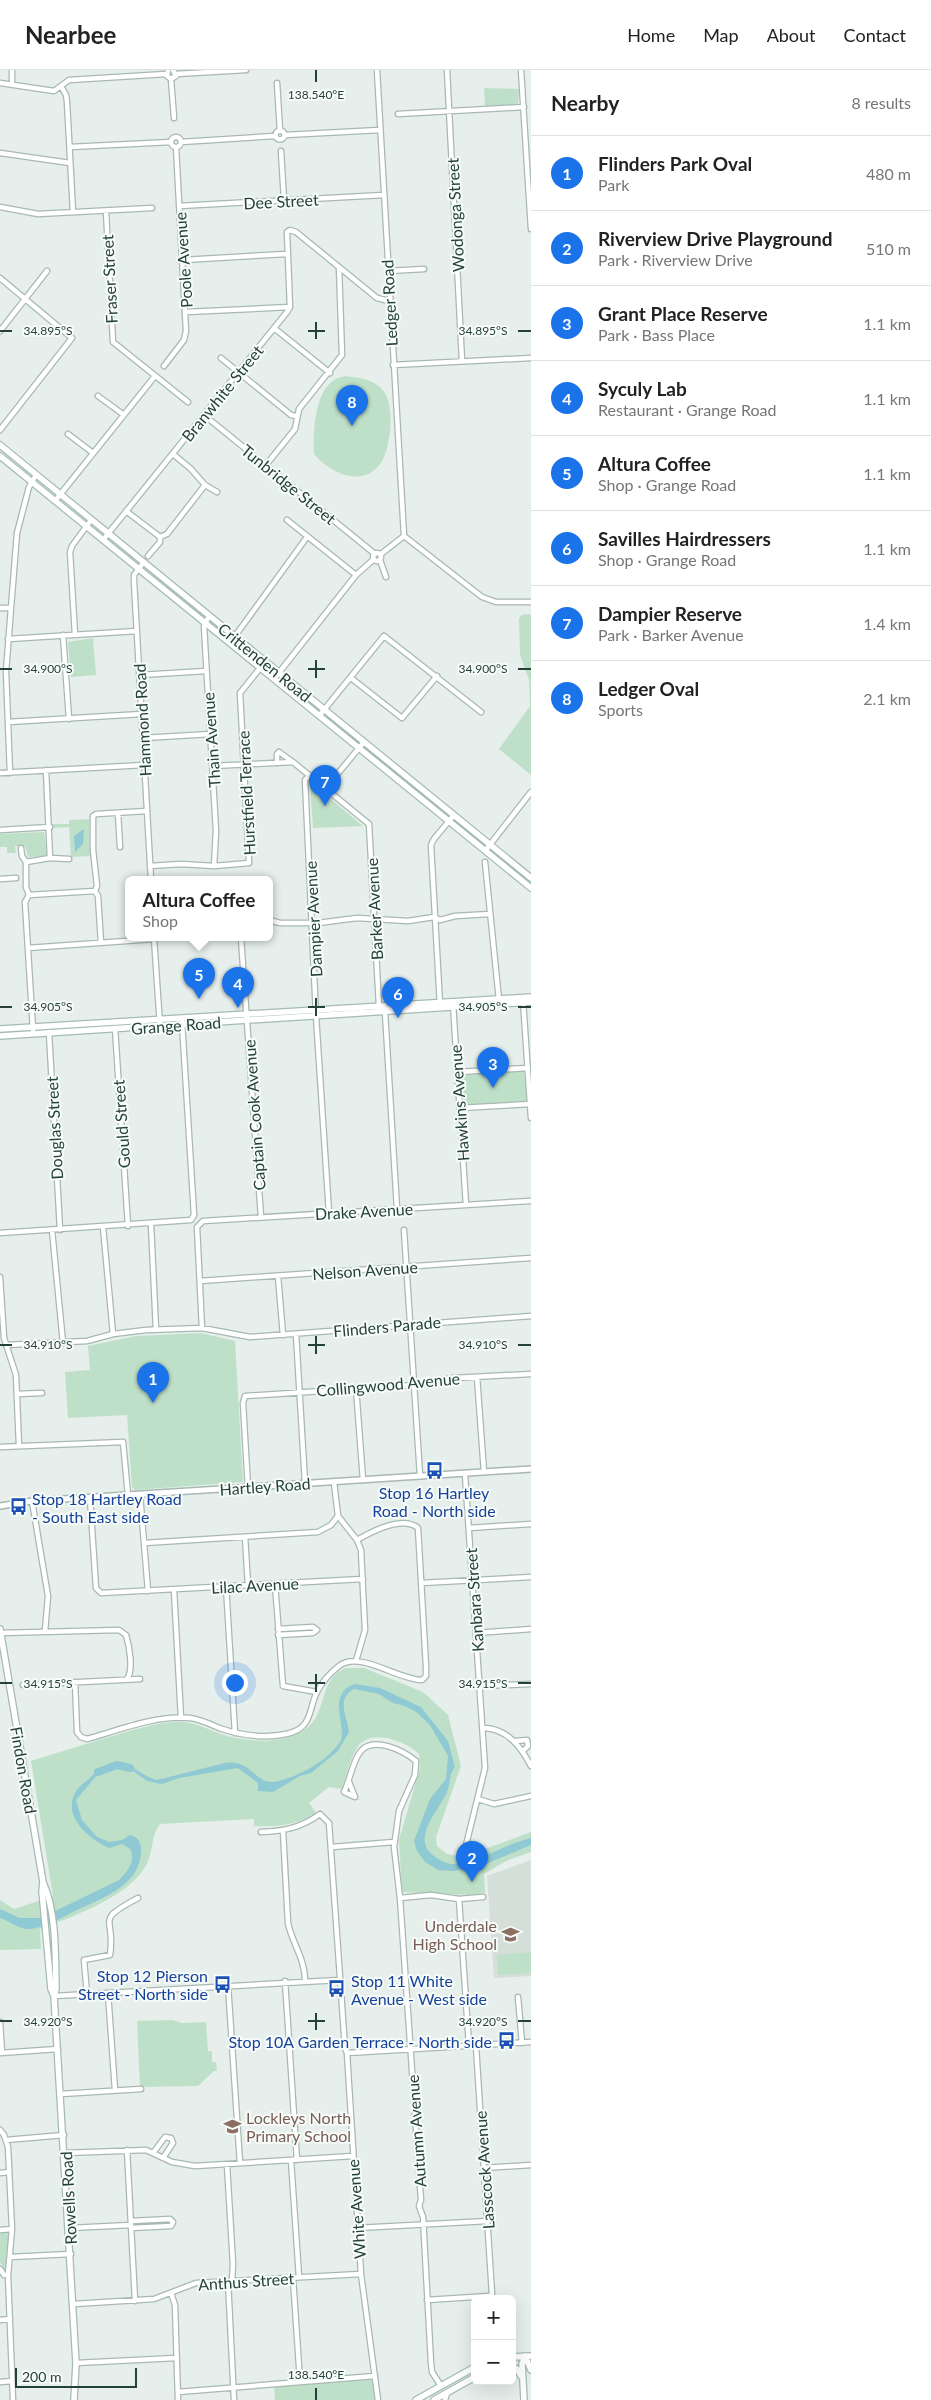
<!DOCTYPE html>
<meta charset="utf-8">
<style>
:root{--surface:#fff;--page:#f2f2f2;--text:#222;--muted:#767676;--line:#e0e0e0;--accent:#1a73e8}
body{margin:0;font-family:Lato,sans-serif;background:var(--page);color:var(--text)}
.controls{position:absolute;right:15px;bottom:15px;display:grid;overflow:hidden;border-radius:8px;box-shadow:0 5px 20px #0002}
.controls button{width:45px;height:45px;display:grid;place-items:center;padding:0;border:0;border-bottom:1px solid var(--line);background:var(--surface);color:var(--text);font:25px sans-serif}
.scale{position:absolute;left:15px;bottom:12px;width:122px;box-sizing:border-box;padding-left:5px;border:2px solid #24423a;border-top:0;font-size:14px;line-height:18px;white-space:nowrap;color:#24423a;-webkit-text-stroke:4px #f7fbf9;paint-order:stroke}
.you{position:absolute;left:234px;top:1612px;width:18px;height:18px;margin:-12px;border:4px solid #fff;border-radius:50%;background:#1a73e8;box-shadow:0 0 0 8px #1a73e833}
.badge{display:grid;place-items:center;width:32px;height:32px;border-radius:50%;background:var(--accent);color:#fff;font-size:16px;font-weight:700}
.pin{position:absolute;translate:-50% -41px;filter:drop-shadow(0 1px 2px #0008)}
.pin::after{content:'';position:absolute;top:26px;width:18px;height:15px;background:inherit;clip-path:polygon(0 0,100% 0,50% 100%)}
.popup{position:absolute;left:125px;top:806px;width:148px;height:65px;box-sizing:border-box;display:grid;place-content:center;border-radius:8px;background:var(--surface);filter:drop-shadow(0 1px 4px #0005);font-size:16px;white-space:nowrap;color:var(--muted)}
.popup b{font-size:19px;color:var(--text)}
.popup::after{content:'';position:absolute;left:50%;top:100%;margin-left:-10px;border:10px solid transparent;border-top-color:var(--surface)}
.list{margin:0;padding:0;list-style:none}
h2{display:flex;justify-content:space-between;align-items:center;height:65px;margin:0;padding:0 20px;font-size:21px}
h2 small{font-size:16px;font-weight:400;color:var(--muted)}
.list li{display:grid;grid-template-columns:32px 1fr auto;gap:15px;align-items:center;box-sizing:border-box;height:75px;padding:0 20px;border-top:1px solid var(--line)}
.list b{display:block;font-size:19px;white-space:nowrap}
.list p{margin:0;font-size:16px;white-space:nowrap;color:var(--muted)}
.list em{font-size:16px;font-style:normal;color:var(--muted)}
.map{position:relative;flex:none;width:531px;height:2330px;overflow:hidden}
header{display:flex;align-items:center;gap:30px;box-sizing:border-box;height:70px;padding:0 25px;background:var(--surface);border-bottom:1px solid var(--line)}
header strong{font-size:24px}
nav{display:flex;gap:28px;margin-inline-start:auto;font-size:18px}
main{display:flex}
aside{flex:1;background:var(--surface)}
.map>svg:first-child{display:block}
</style>
<header>
<strong>Nearbee</strong>
<nav><a>Home</a><a>Map</a><a>About</a><a>Contact</a></nav>
</header>
<main>
<div class="map">
<svg width="531" height="2330" viewBox="0 0 531 2330">
<rect width="100%" height="100%" fill="#e6efeb"/>
<path fill="#d4dfda" d="M531 1790V1906L494 1908 487 1806Z"/>
<path fill="#bfe0c8" d="M484 18 519 19 518 35 485 36Z
M345 306C358 308 370 308 381 318 396 332 391 375 382 391 365 420 330 403 314 384 313 364 314 323 334 310 336 308 342 307 345 306Z
M531 544V705L499 679 530 636 529 610 520 585 519 548 522 545Z
M93 568 96 605 71 607 68 572Z
M314 715 363 756 313 758 310 717Z
M89 749 90 786 71 787 69 757 53 758V754H69V750Z
M44 762 47 784 45 786 28 787 25 776H15L16 783H7V777H0V764Z
M524 1001 527 1031 463 1035 460 1005Z
M201 1263 235 1271 243 1412 135 1420 132 1417 127 1345 68 1348 65 1302 90 1300 88 1276 136 1266Z
M345 1598H364L423 1622 448 1645 461 1696 436 1767 437 1776 447 1784 463 1787 531 1762V1782L506 1791 484 1804 485 1823 470 1825 402 1822 399 1770 420 1698 419 1684C406 1671 369 1657 357 1678 350 1689 346 1706 342 1719L329 1717 309 1733 317 1744C293 1755 280 1757 254 1756V1749L160 1754C151 1766 153 1781 147 1794 131 1826 72 1847 40 1859L41 1879 0 1880V1830L14 1839 53 1826 31 1691C63 1681 94 1671 126 1662 144 1657 162 1651 182 1652 201 1653 217 1665 236 1668 251 1671 270 1672 285 1668 335 1657 311 1615 345 1598Z
M531 1882V1903L498 1905 497 1885Z
M172 1950 182 1953 206 1952 208 1981H212V1992H216L217 2001H214L198 2016 140 2017 137 1951Z
M0 2161H9L7 2199H4L0 2192Z
M370 2310 372 2311 375 2330H275L274 2315Z"/>
<path fill="#8ec9d4" d="M84 759 83 774 75 782 74 766Z
M355 1614 380 1618 421 1637 448 1671 455 1697C448 1705 451 1713 447 1722 439 1741 410 1768 434 1786 439 1790 449 1795 455 1794 482 1791 505 1774 531 1768V1775L486 1794 454 1801 438 1800 425 1792 417 1781 414 1771 430 1729 446 1709 448 1686 430 1655 416 1642 405 1636 393 1633 379 1624 354 1619C335 1630 348 1647 349 1662L338 1681 311 1703 300 1706 273 1722 258 1721V1713L238 1698 179 1708 162 1714 147 1711 133 1701 119 1696 114 1695 97 1705 76 1730 82 1750 97 1767 109 1772 122 1770 130 1765C137 1766 141 1772 141 1779 142 1814 105 1827 79 1839 64 1846 46 1858 29 1859 17 1859 10 1851 0 1848V1839L20 1848H41L119 1810C128 1801 136 1791 130 1779L122 1774 109 1778C90 1769 64 1749 74 1725 77 1717 86 1712 92 1706 98 1700 110 1690 119 1692 134 1695 143 1707 157 1710L225 1693C254 1689 255 1718 279 1711 301 1705 327 1691 340 1672 348 1658 325 1623 355 1614Z"/>
<g fill="none" stroke-linecap="round" stroke-linejoin="round">
<path stroke="#8ec9d4" stroke-width="8" d="M98 1702 117 1695 130 1698"/>
<defs>
<path id="minor" d="M12 0V14
M168 0 167 6 171 9 176 6 173 0
M377 0 404 466
M447 0 462 291
M521 0 531 159
M176 4 246 0
M171 9 174 48
M0 13 54 21 69 10 166 4
M277 13 280 61
M61 16 66 25 67 32 73 142
M398 44 524 37
M275.5 65a4.5 4.5 0 1 1 9 0a4.5 4.5 0 1 1-9 0Z
M285 65 380 60
M171 72a5 5 0 1 1 10 0a5 5 0 1 1-10 0Z
M181 72 275 66
M70 77 171 72
M281 81 284 130
M0 83 70 93
M179 136 384 125
M0 137 38 144 152 138
M106 141 113 272 188 332
M183 190 286 184
M388 201 424 199
M0 208 72 268 0 360
M186 242 290 237
M274 258 330 303
M0 261 47 201
M221 288 291 345 296 346
M393 295 531 288
M164 296 184 270 186 261 176 77
M98 326 124 345
M204 345 375 484
M68 364 93 383
M266 395 295 359 299 339 342 285 339 197
M205 415 217 422
M55 431 155 306
M126 441 160 467 167 464 205 415 191 399 173 384
M287 450 356 505
M404 466 482 527 496 532H531
M103 470 287 242 290 237 287 162 290 160 296 162 377 228 389 231
M373 487a4 4 0 1 1 8 0a4 4 0 1 1-8 0Z
M381 484 404 466
M148 486 160 472V467
M380 490 386 507
M144 492 134 505V512L151 810
M0 538H11
M209 546 204 556 216 761 214 796
M63 565 69 649
M75 565 70 482 72 476 91 450
M8 569 137 561
M230 573 307 467
M140 605 206 601
M351 608 402 648 437 606
M274 609 356 505 374 489
M319 646 384 566 481 642
M8 652 142 644
M143 668 211 664
M277 693V684L279 682 293 692
M213 696 293 692 369 754 379 936 385 942 397 1139
M0 703 144 695
M10 703 6 602 11 538 17 463 29 417 36 405
M309 706 305 710 316 946 329 1143
M325 719 364 672
M118 743 120 777
M0 760 50 757
M21 778 22 786 26 792
M485 781 531 722
M50 788 69 789
M485 792 499 930
M150 796 181 794 214 796 249 793 240 623 265 592
M0 809 16 808
M95 821 97 816 93 780V746L96 744 147 741
M29 825 26 817V792L50 788 46 700
M29 825 25 832 33 960
M29 825 95 821 98 826 101 873
M269 850 280 853H318L357 848 408 851 434 847 440 850 455 846 490 844
M154 868 160 956
M241 868 261 1147
M28 878 154 869
M523 930 531 1048
M453 934 466 1135
M440 935 431 775 434 769 454 745
M115 958 128 1156
M49 962 60 1160
M457 1002 528 998
M460 1038 530 1034
M151 1154 156 1260
M103 1157 113 1264
M52 1160 63 1273
M404 1160 420 1406
M0 1163 191 1150 194 1145 182 952
M278 1206 283 1265
M0 1207 4 1268 16 1305 19 1376
M200 1211 531 1188
M202 1258 197 1157 203 1151 530 1131
M296 1264 305 1413
M6 1275 87 1271 113 1264 146 1260 202 1258 250 1267 531 1246
M477 1307 484 1402
M356 1318 363 1410
M17 1324 42 1323
M0 1377 123 1372 128 1425
M465 1404 485 1698 466 1775
M334 1412 338 1446 357 1470 361 1480 365 1560 356 1591
M248 1418 243 1333 245 1326 414 1315 453 1308 531 1304
M140 1425 148 1521
M90 1428 96 1518 101 1523 363 1509
M32 1431 48 1526 45 1561
M469 1458 531 1454
M245 1467 248 1515
M144 1473 318 1462 331 1455 338 1446
M421 1513 531 1507
M275 1514 283 1616 317 1622
M226 1516 235 1663
M174 1520 181 1648
M278 1559 313 1557 317 1560 313 1563 278 1565
M1 1563 119 1560 126 1565C129 1575 134 1600 127 1609
M476 1563 531 1559
M75 1612 77 1662 81 1667 87 1669C119 1660 156 1645 190 1648 200 1649 210 1654 219 1658 240 1665 263 1669 286 1664 313 1659 308 1640 317 1622 322 1612 330 1603 339 1596 360 1580 398 1610 422 1610L426 1606V1596L418 1458C402 1445 371 1462 357 1470
M23 1615 140 1609
M480 1616 531 1614
M483 1658C507 1658 521 1677 531 1696
M515 1671 527 1670 528 1676 523 1681
M349 1712 355 1727 344 1722C350 1710 352 1693 360 1682 373 1665 404 1681 416 1691L415 1705 399 1741 394 1777 400 1828 421 2130 419 2136 423 2147 431 2293 432 2302 441 2316
M478 1729 494 1734 531 1726
M283 1761 288 1853C292 1873 305 1889 305 1910
M261 1762C284 1761 301 1758 320 1744L329 1753 345 1978 347 1983 361 2204 378 2330
M332 1777 394 1772
M400 1828 431 1825 459 1829 483 1827
M459 1829 469 1976
M285 1911 297 2090
M228 1915 240 2093
M108 1923 115 2020
M87 1924 84 1890 110 1885C116 1846 93 1852 138 1828
M54 1926 339 1910
M518 1927 522 1973
M0 1952 2 1983
M0 1983 58 1979
M347 1983 531 1972
M61 2024 141 2019
M0 2060 4 2065 8 2077 12 2159 8 2205 13 2330
M6 2070 64 2065
M127 2080 135 2231
M65 2083 146 2080 172 2092 195 2096 353 2086
M153 2083 165 2067 171 2068 173 2073 163 2088
M291 2090 299 2207
M227 2095 233 2194 232 2211
M484 2098 531 2095
M0 2103 9 2102
M131 2151 170 2149 173 2152 171 2156 131 2158
M70 2158 131 2155
M357 2158 488 2151
M0 2160 12 2159
M10 2187 71 2184
M0 2199 4 2205H8
M293 2208 300 2311
M228 2211 234 2330
M171 2223 175 2235 178 2330
M427 2230 489 2226 492 2224 476 1976
M74 2234 154 2229 196 2213 361 2204
M0 2250 10 2249
M76 2293 176 2288
M0 2312 12 2311
M178 2322 375 2306
M445 2330 447 2323"/>
<path id="tertiary" d="M0 1436 32 1431 531 1399"/>
<path id="secondary" d="M0 375 531 808
M0 386 531 818
M0 959 531 927
M0 966 531 932
M0 1559 43 1812C57 1844 55 1884 56 1919L54 1926 76 2293 74 2330
M43 1812 42 1821 51 1919 54 1926
M525 2286 531 2300
M512 2287 531 2286
M512 2297 517 2299 521 2306
M416 2330 475 2297
M434 2330 475 2307
M524 2330 522 2294 525 2286"/>
</defs>
<use href="#minor" stroke="#a8b8b2" stroke-width="7"/>
<use href="#tertiary" stroke="#a8b8b2" stroke-width="8"/>
<use href="#secondary" stroke="#a4bbb3" stroke-width="8"/>
<use href="#minor" stroke="#fff" stroke-width="4.5"/>
<use href="#tertiary" stroke="#fff" stroke-width="5"/>
<use href="#secondary" stroke="#fff" stroke-width="5.5"/>
</g>
<path fill="none" stroke="#24423a" stroke-width="2" d="M316 0V12M316 252V269M0 261H12M308 261H325M518 261H531M316 590V608M0 599H12M308 599H325M518 599H531M316 928V946M0 937H12M308 937H325M518 937H531M316 1266V1284M0 1275H12M308 1275H325M518 1275H531M316 1604V1622M0 1613H12M308 1613H325M518 1613H531M316 1943V1960M0 1951H12M308 1951H325M518 1951H531M316 2318V2330"/>
<defs>
<symbol id="bus-bare" viewBox="-9 -9 18 18"><path d="M-5-6H5V4H4V6H2V4H-2V6H-4V4H-5ZM-3.5-4V0h7V-4ZM-3.5 1.2v1.5H-2V1.2ZM2 1.2v1.5H3.5V1.2Z" fill="#1a4fb4" stroke="#f7fbf9" stroke-width="2.5" paint-order="stroke"/></symbol>
<symbol id="school-bare" viewBox="-9 -9 18 18"><path d="M0-5L7-2L0 1L-7-2ZM-4 1L0 2.5L4 1V4Q0 6-4 4Z" fill="#8d6e63" stroke="#f7fbf9" stroke-width="2.5" paint-order="stroke"/></symbol>
</defs>
<g fill-rule="evenodd">
<use href="#bus-bare" x="422" y="1388" width="25" height="25"/>
<use href="#bus-bare" x="6" y="1424" width="25" height="25"/>
<use href="#school-bare" x="498" y="1852" width="25" height="25"/>
<use href="#bus-bare" x="210" y="1902" width="25" height="25"/>
<use href="#bus-bare" x="324" y="1906" width="25" height="25"/>
<use href="#bus-bare" x="494" y="1958" width="25" height="25"/>
<use href="#school-bare" x="220" y="2044" width="25" height="25"/>
</g>
<g text-anchor="middle" dominant-baseline="central" stroke-width="4" stroke-linejoin="round" paint-order="stroke">
<g font-size="16" fill="#24423a" stroke="#f7fbf9">
<text transform="translate(281 131) rotate(-3)">Dee Street</text>
<text transform="translate(455 145) rotate(-93)">Wodonga Street</text>
<text transform="translate(183 190) rotate(-94)">Poole Avenue</text>
<text transform="translate(109 209) rotate(-93)">Fraser Street</text>
<text transform="translate(389 233) rotate(-93)">Ledger Road</text>
<text transform="translate(222 323) rotate(-51)">Branwhite Street</text>
<text transform="translate(289 414) rotate(39)">Tunbridge Street</text>
<text transform="translate(265 592) rotate(39)">Crittenden Road</text>
<text transform="translate(142 650) rotate(-93)">Hammond Road</text>
<text transform="translate(211 670) rotate(-94)">Thain Avenue</text>
<text transform="translate(246 723) rotate(-93)">Hurstfield Terrace</text>
<text transform="translate(374 839) rotate(-93)">Barker Avenue</text>
<text transform="translate(313 849) rotate(-93)">Dampier Avenue</text>
<text transform="translate(176 955) rotate(-4)">Grange Road</text>
<text transform="translate(459 1033) rotate(-94)">Hawkins Avenue</text>
<text transform="translate(254 1045) rotate(-94)">Captain Cook Avenue</text>
<text transform="translate(121 1054) rotate(-94)">Gould Street</text>
<text transform="translate(54 1058) rotate(-93)">Douglas Street</text>
<text transform="translate(364 1141) rotate(-3)">Drake Avenue</text>
<text transform="translate(365 1200) rotate(-4)">Nelson Avenue</text>
<text transform="translate(387 1256) rotate(-5)">Flinders Parade</text>
<text transform="translate(388 1314) rotate(-5)">Collingwood Avenue</text>
<text transform="translate(265 1416) rotate(-4)">Hartley Road</text>
<text transform="translate(255 1515) rotate(-3)">Lilac Avenue</text>
<text transform="translate(474 1530) rotate(-94)">Kanbara Street</text>
<text transform="translate(24 1700) rotate(80)">Findon Road</text>
<text transform="translate(416 2061) rotate(-94)">Autumn Avenue</text>
<text transform="translate(484 2100) rotate(-94)">Lasscock Avenue</text>
<text transform="translate(68 2128) rotate(-93)">Rowells Road</text>
<text transform="translate(356 2139) rotate(-94)">White Avenue</text>
<text transform="translate(246 2211) rotate(-4)">Anthus Street</text>
</g>
<g font-size="16" fill="#164399" stroke="#f7fbf9" text-anchor="start">
<text x="434" y="1422" text-anchor="middle">Stop 16 Hartley<tspan x="434" dy="18">Road - North side</tspan></text>
<text x="32" y="1428">Stop 18 Hartley Road<tspan x="32" dy="18">- South East side</tspan></text>
<text x="208" y="1905" text-anchor="end">Stop 12 Pierson<tspan x="208" dy="18">Street - North side</tspan></text>
<text x="351" y="1910">Stop 11 White<tspan x="351" dy="18">Avenue - West side</tspan></text>
<text x="492" y="1971" text-anchor="end">Stop 10A Garden Terrace - North side</text>
</g>
<g font-size="16" fill="#785e54" stroke="#f7fbf9" text-anchor="end">
<text x="497" y="1855">Underdale<tspan x="497" dy="18">High School</tspan></text>
<text x="246" y="2047" text-anchor="start">Lockleys North<tspan x="246" dy="18">Primary School</tspan></text>
</g>
</g>
<g font-size="12" text-anchor="middle" fill="#24423a" stroke="#f7fbf9" stroke-width="4" stroke-linejoin="round" paint-order="stroke">
<text x="316" y="29">138.540°E</text>
<text x="48" y="265">34.895°S</text>
<text x="483" y="265">34.895°S</text>
<text x="48" y="603">34.900°S</text>
<text x="483" y="603">34.900°S</text>
<text x="48" y="941">34.905°S</text>
<text x="483" y="941">34.905°S</text>
<text x="48" y="1279">34.910°S</text>
<text x="483" y="1279">34.910°S</text>
<text x="48" y="1618">34.915°S</text>
<text x="483" y="1618">34.915°S</text>
<text x="48" y="1956">34.920°S</text>
<text x="483" y="1956">34.920°S</text>
<text x="316" y="2309">138.540°E</text>
</g>
</svg>
<div class="controls">
<button>+</button>
<button>−</button>
</div>
<div class="scale">200 m</div>
<div class="you"></div>
<div class="pin badge" style="left:153px;top:1333px">1</div>
<div class="pin badge" style="left:472px;top:1812px">2</div>
<div class="pin badge" style="left:493px;top:1018px">3</div>
<div class="pin badge" style="left:238px;top:938px">4</div>
<div class="pin badge" style="left:199px;top:929px">5</div>
<div class="popup"><b>Altura Coffee</b>Shop</div>
<div class="pin badge" style="left:398px;top:948px">6</div>
<div class="pin badge" style="left:325px;top:736px">7</div>
<div class="pin badge" style="left:352px;top:356px">8</div>
</div>
<aside>
<h2>Nearby<small>8 results</small></h2>
<ul class="list">
<li><span class="badge">1</span><div><b>Flinders Park Oval</b><p>Park</p></div><em>480 m</em></li>
<li><span class="badge">2</span><div><b>Riverview Drive Playground</b><p>Park · Riverview Drive</p></div><em>510 m</em></li>
<li><span class="badge">3</span><div><b>Grant Place Reserve</b><p>Park · Bass Place</p></div><em>1.1 km</em></li>
<li><span class="badge">4</span><div><b>Syculy Lab</b><p>Restaurant · Grange Road</p></div><em>1.1 km</em></li>
<li><span class="badge">5</span><div><b>Altura Coffee</b><p>Shop · Grange Road</p></div><em>1.1 km</em></li>
<li><span class="badge">6</span><div><b>Savilles Hairdressers</b><p>Shop · Grange Road</p></div><em>1.1 km</em></li>
<li><span class="badge">7</span><div><b>Dampier Reserve</b><p>Park · Barker Avenue</p></div><em>1.4 km</em></li>
<li><span class="badge">8</span><div><b>Ledger Oval</b><p>Sports</p></div><em>2.1 km</em></li>
</ul>
</aside>
</main>
